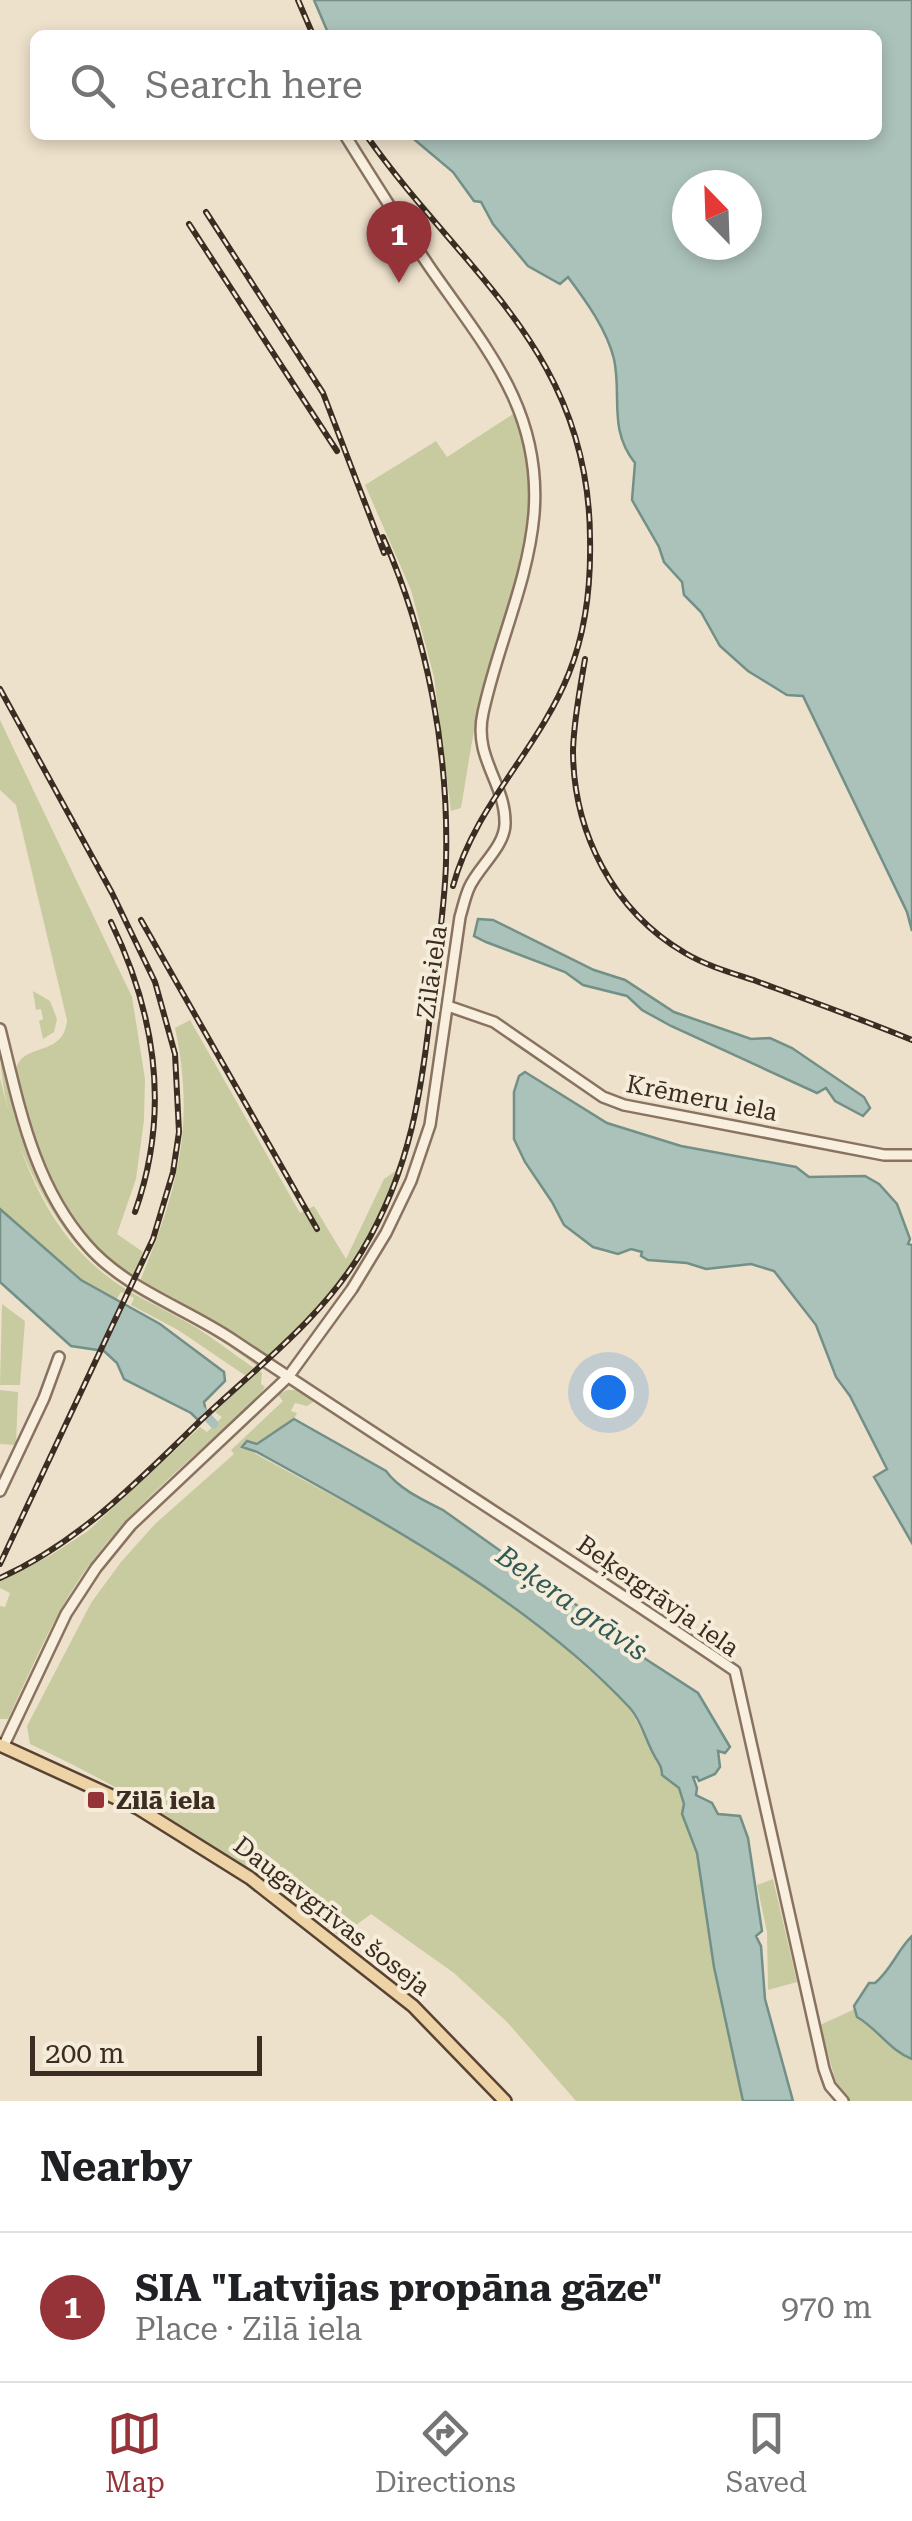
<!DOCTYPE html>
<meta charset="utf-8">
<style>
:root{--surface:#fff;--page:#f2f2f2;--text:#202124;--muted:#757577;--line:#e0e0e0;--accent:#953339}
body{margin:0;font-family:"Roboto Serif",serif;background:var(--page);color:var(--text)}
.compass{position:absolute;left:672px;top:170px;width:90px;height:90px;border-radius:50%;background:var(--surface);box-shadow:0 5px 15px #0003;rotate:337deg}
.scale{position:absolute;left:30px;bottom:25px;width:232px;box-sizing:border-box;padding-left:10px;border:5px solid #3b2d22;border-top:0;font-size:28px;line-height:35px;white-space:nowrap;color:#3b2d22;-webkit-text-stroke:8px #f5ecda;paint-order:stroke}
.you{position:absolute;left:608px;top:1392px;width:35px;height:35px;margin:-25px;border:8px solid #fff;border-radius:50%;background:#1a73e8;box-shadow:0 0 0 15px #1a73e833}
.badge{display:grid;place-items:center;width:65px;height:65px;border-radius:50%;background:var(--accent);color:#fff;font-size:32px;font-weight:700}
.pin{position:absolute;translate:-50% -82px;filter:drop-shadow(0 2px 5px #0008)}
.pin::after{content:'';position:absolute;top:52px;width:35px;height:30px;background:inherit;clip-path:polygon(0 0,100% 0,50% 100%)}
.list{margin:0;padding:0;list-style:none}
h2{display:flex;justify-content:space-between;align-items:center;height:130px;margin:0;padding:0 40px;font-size:42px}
h2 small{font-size:32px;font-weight:400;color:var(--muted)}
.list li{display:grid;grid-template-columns:65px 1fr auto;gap:30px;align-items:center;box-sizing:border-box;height:150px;padding:0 40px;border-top:2px solid var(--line)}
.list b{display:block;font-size:38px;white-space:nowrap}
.list p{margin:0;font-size:32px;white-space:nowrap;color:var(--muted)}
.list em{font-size:32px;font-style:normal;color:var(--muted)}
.icon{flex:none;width:55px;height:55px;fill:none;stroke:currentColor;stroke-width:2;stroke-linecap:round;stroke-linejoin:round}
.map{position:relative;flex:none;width:912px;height:2101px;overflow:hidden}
.search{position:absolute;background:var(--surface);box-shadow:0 5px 15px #0003;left:30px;right:30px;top:30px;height:110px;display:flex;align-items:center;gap:25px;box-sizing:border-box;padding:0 35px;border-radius:15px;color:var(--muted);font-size:38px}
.sheet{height:280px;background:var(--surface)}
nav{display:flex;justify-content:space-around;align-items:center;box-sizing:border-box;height:140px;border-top:2px solid var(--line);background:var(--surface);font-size:28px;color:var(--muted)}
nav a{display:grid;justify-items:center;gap:5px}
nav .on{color:var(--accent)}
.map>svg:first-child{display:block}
</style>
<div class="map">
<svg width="912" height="2101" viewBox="0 0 912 2101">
<rect width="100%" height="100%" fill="#ede1cb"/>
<path fill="#c8cb9f" d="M516 412C551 503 508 600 484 688 473 727 468 768 461 808L451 811 434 677 411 590 365 485 436 441 447 457Z
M0 720 132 997 145 1079 144 1120 136 1179 117 1234 143 1252 133 1277C61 1234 36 1153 16 1077 14 1039 64 1061 67 1020L16 805 0 790Z
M33 991 50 1001 57 1019 54 1032 43 1039 39 1021 43 1019 41 1009 36 1010Z
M190 1020 300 1213 314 1206 346 1259 384 1179 400 1168C388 1195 377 1223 362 1248 338 1290 302 1323 268 1356L140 1281C177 1191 196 1126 175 1028Z
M0 1048C18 1122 35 1208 97 1261 114 1276 137 1286 156 1297 191 1319 226 1341 260 1363L257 1366C236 1351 215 1336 193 1323 165 1306 132 1293 106 1273 46 1225 0 1123 0 1048Z
M0 1078C18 1150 42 1224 103 1273 131 1296 166 1309 197 1328 216 1340 235 1355 254 1368L246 1376 178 1330 131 1305 134 1298 121 1292 116 1300 81 1280 0 1209Z
M2 1304 25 1321 20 1385H0Z
M258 1370 262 1373 261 1384 265 1387 257 1399C199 1452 134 1504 87 1568 54 1614 32 1668 8 1719H0V1606L5 1607 10 1593 0 1588V1581L51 1555 88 1531 200 1427 207 1432 222 1417 215 1412Z
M0 1390 18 1392 16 1445 0 1444Z
M287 1390H302L313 1397V1402L307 1406 295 1403 291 1411 297 1413 294 1419 257 1444 247 1441 243 1447 403 1534 491 1592 543 1629 628 1705 665 1775 679 1788 684 1804 682 1815 697 1853 714 1967 743 2101H576L507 2022 454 1973 371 1914 340 1937C242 1861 142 1796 30 1744L27 1726 91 1603 121 1562 155 1524 234 1454 231 1450 283 1401 278 1395Z
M773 1879 797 1982 768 1990 767 1932 757 1885Z
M855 2009 857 2017C877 2028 889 2051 912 2059V2101H850L838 2090 820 2025Z"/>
<path fill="#abc2ba" stroke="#729087" stroke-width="2.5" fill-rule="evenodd" d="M314 0H912V931L907 912 803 696 787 695 748 671 720 646 701 612 684 595 682 582 664 562 659 547 632 500 635 463C608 429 622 396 614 359 607 330 586 301 568 277L560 284 528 266 493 224 481 202 474 201 453 172 409 135H877V35H329ZM687 185H747V245H687Z
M478 919 493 920 594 970 625 980 674 1012 751 1039 770 1038 792 1048 864 1097 870 1108 863 1116 835 1101 826 1088 817 1093 671 1026 642 1010 627 996 583 985 565 972 486 942 474 936Z
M525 1072 607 1123 681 1146 796 1167 809 1177 865 1176 879 1184 897 1204 910 1239 908 1244 912 1245V1543L874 1477 887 1469 850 1396 836 1377 816 1325 774 1271 751 1264 706 1269 687 1263 648 1260 641 1256 642 1252 631 1249 618 1254 593 1247 564 1225 552 1202 525 1162 514 1139V1092L519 1076Z
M0 1209 81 1280 160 1324 224 1372 225 1381 204 1402 206 1412 198 1420 191 1413 124 1379 117 1363 104 1351 71 1346 0 1282Z
M294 1419 386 1471C399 1489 423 1500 443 1510L596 1619 627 1647 698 1693 730 1747 725 1753 718 1751 720 1767 715 1774 699 1781 697 1777H693L697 1788 696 1795 712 1803 718 1814 740 1816 748 1838 762 1931 756 1936 761 1946 765 1999 793 2101H743L714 1967 697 1853 682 1814 684 1804 679 1788 662 1775C662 1765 658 1763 654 1755 646 1741 641 1720 630 1708 531 1602 384 1522 257 1452L242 1447 247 1441 257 1444Z
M912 1936V2059C890 2051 878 2029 857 2017L854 2006 869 1983H875C892 1969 896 1952 912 1936Z"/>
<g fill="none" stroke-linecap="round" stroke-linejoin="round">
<path stroke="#abc2ba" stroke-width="9" d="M198 1407 214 1424"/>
<defs>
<path id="minor" d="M448 1006 494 1022 603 1097 624 1105 884 1155H912
M0 1029C19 1105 33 1184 87 1245 125 1289 186 1308 233 1340 399 1451 569 1558 735 1671L824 2069 830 2086 843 2101
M0 1491 44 1398 59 1357
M3 1747 66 1614 96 1568 131 1525 288 1377 352 1289 386 1233 411 1181 430 1125 460 917C463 907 465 897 469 888 478 867 506 846 505 822 505 783 473 757 483 713 497 646 528 583 534 514 542 411 487 349 431 269 401 225 373 180 345 135"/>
<path id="major" d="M0 1745 138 1808 250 1878 413 2006 505 2101"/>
</defs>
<use href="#minor" stroke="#897360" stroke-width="14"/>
<use href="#major" stroke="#584233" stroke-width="16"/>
<use href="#minor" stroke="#f8efde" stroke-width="9"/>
<use href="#major" stroke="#edd3a6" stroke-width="11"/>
<defs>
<path id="rail" d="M298 0 313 35
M366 135C463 273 589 351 590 538 591 582 586 631 569 673 539 749 475 805 453 886
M206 212 323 393 384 553
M189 224 337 451
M585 659C580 689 574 719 573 750 573 832 613 911 685 953 707 966 732 973 756 981 808 1000 861 1019 912 1040
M0 689 112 893 155 982 175 1054 179 1132 173 1172 153 1239 0 1564
M141 920 317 1229
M111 922C156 1015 170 1114 135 1212
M0 1578C78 1543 135 1484 196 1425 253 1370 321 1320 362 1251 411 1169 422 1090 432 998 437 953 445 907 446 862 449 753 428 638 383 537"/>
</defs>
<use href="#rail" stroke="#3b2d22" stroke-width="6"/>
<use href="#rail" stroke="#f5ecda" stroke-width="2.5" stroke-dasharray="8" stroke-linecap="butt"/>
</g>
<rect fill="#953339" stroke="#f5ecda" stroke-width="4" x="86" y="1790" width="20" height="20" rx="5"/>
<g text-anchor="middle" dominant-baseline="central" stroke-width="8" stroke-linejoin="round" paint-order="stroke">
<g font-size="25" fill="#3b2d22" stroke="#f5ecda">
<text transform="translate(432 972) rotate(-82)">Zilā iela</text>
<text transform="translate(702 1098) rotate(11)">Krēmeru iela</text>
<text transform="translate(658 1596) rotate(35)">Beķergrāvja iela</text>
<text transform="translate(332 1916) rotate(38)">Daugavgrīvas šoseja</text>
</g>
<g font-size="25" font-weight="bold" fill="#3b2d22" stroke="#f5ecda" text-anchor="start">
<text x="116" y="1800">Zilā iela</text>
</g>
<g font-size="28" font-style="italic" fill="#325955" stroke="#f5ecda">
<text transform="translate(572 1603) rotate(35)">Beķera grāvis</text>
</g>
</g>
</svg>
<svg class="compass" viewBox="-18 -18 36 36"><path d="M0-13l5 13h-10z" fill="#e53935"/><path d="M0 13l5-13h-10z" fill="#757577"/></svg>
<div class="scale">200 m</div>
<div class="you"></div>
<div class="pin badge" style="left:399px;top:283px">1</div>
<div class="search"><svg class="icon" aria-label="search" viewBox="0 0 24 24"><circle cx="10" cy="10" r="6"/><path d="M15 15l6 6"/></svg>Search here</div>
</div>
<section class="sheet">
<h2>Nearby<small></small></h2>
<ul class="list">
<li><span class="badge">1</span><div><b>SIA &quot;Latvijas propāna gāze&quot;</b><p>Place · Zilā iela</p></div><em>970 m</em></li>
</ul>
</section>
<nav>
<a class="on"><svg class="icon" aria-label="map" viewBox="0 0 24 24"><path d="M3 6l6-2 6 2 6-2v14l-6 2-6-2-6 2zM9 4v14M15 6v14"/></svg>Map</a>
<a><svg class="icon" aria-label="directions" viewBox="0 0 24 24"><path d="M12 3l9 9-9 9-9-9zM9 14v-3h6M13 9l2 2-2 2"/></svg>Directions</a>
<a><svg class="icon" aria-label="saved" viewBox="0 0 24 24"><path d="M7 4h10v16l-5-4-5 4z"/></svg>Saved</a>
</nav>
